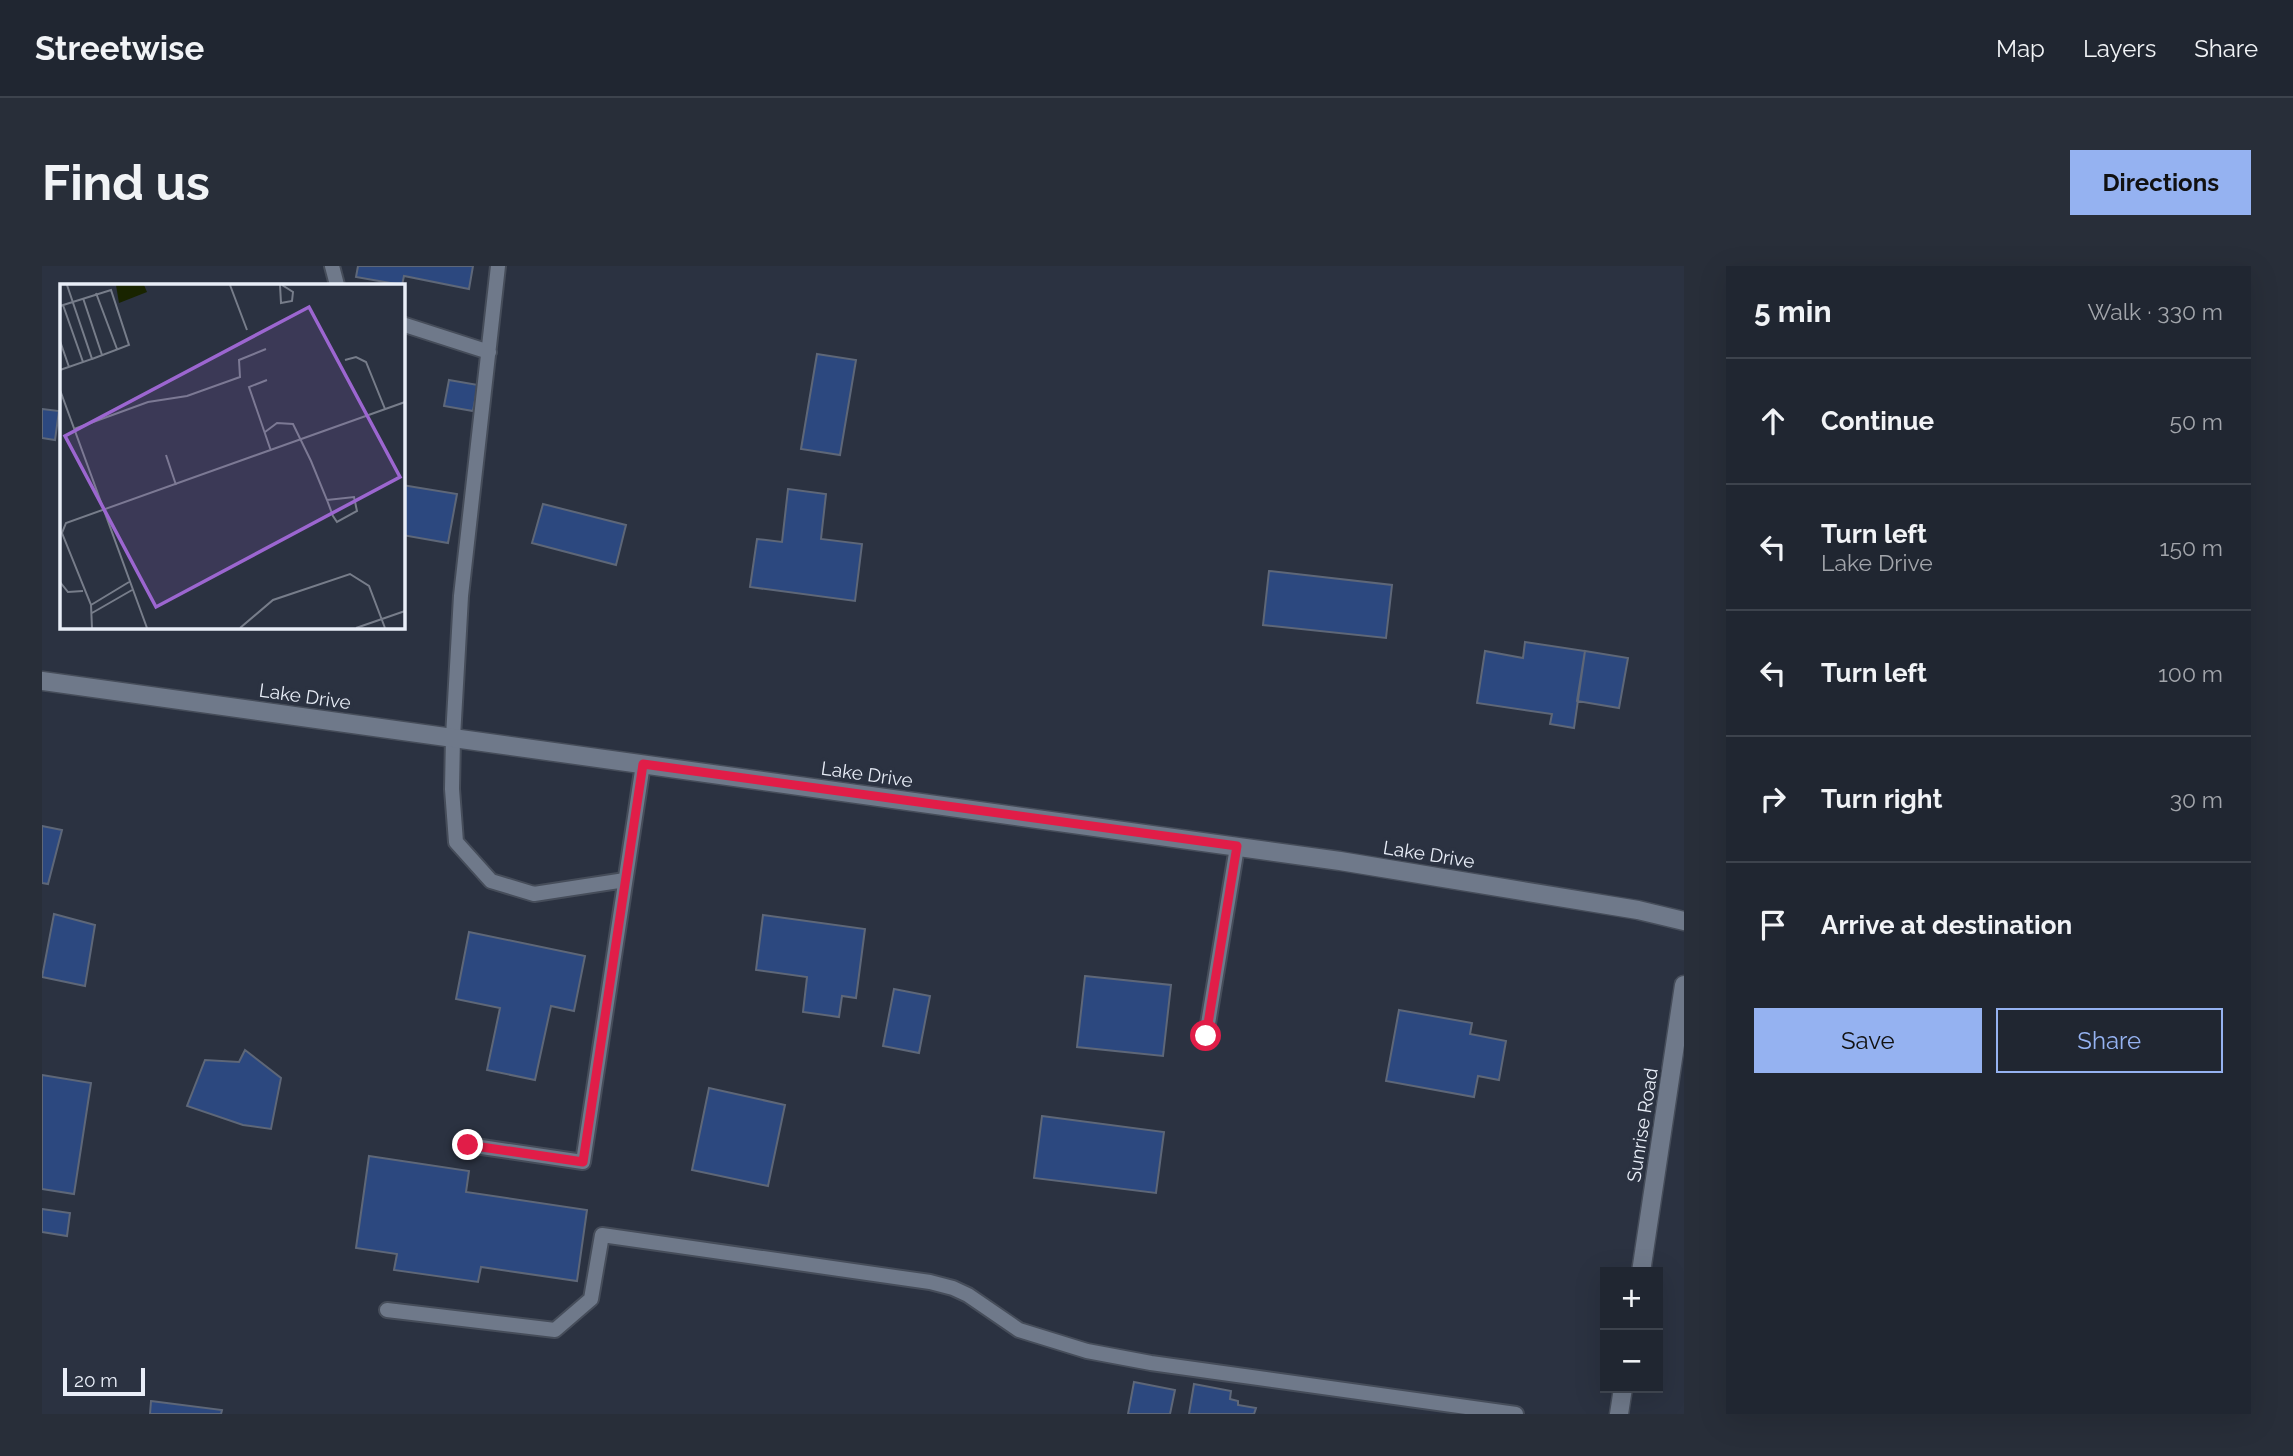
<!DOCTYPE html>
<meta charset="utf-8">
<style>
:root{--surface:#202631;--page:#282e39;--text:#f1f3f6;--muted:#a2a5ab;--line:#3d434d;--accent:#95b2f1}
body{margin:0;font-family:Raleway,sans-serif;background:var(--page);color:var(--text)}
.controls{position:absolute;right:21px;bottom:21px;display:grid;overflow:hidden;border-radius:0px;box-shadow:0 7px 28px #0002}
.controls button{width:63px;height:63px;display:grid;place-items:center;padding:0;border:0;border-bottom:2px solid var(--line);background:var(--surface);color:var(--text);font:35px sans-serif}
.scale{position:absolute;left:21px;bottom:18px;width:82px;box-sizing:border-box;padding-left:7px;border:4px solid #e9eef8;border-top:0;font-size:19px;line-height:24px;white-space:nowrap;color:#e9eef8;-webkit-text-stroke:5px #2b3241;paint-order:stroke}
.stop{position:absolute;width:21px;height:21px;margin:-16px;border:5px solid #e11d48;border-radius:50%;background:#fff}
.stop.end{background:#e11d48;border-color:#fff;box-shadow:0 2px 7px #0008}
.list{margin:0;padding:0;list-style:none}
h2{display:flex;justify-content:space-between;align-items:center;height:91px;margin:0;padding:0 28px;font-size:30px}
h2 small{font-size:23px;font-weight:400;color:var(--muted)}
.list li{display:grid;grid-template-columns:46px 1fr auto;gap:21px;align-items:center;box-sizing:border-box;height:126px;padding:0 28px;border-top:2px solid var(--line)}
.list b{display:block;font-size:26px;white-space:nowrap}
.list p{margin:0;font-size:23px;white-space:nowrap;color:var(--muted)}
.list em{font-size:23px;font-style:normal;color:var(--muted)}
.actions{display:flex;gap:14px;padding:21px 28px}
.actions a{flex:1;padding:16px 0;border:2px solid var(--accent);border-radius:0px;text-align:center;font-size:24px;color:var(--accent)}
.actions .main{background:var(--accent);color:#111}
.icon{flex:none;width:38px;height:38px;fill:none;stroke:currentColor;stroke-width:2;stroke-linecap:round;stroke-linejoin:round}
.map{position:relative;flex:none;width:1642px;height:1148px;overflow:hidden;border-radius:0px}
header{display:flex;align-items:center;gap:42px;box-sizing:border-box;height:98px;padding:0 35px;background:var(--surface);border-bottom:2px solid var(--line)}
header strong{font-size:33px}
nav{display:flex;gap:38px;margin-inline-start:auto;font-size:24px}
.intro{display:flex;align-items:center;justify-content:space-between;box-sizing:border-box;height:168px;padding:0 42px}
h1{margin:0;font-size:49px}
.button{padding:18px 32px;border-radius:0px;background:var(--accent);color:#111;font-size:24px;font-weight:700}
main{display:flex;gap:42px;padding:0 42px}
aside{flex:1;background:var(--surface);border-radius:0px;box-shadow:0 7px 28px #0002}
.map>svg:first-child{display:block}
</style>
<header>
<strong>Streetwise</strong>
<nav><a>Map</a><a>Layers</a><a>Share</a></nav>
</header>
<div class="intro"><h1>Find us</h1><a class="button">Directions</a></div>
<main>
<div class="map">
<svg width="1642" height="1148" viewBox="0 0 1642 1148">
<rect width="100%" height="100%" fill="#2b3241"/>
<path fill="#2c487f" stroke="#5e6778" stroke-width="2" d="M316 0H431L427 23 362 10 360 19 314 11Z
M775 88 814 94 798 189 759 183Z
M407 114 436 119 431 145 402 140Z
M0 143 17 145 13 174 0 172Z
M360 219 415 228 406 277 360 269Z
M746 223 784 228 779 273 820 278 813 335 708 321 715 273 740 276Z
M501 238 584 259 574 299 490 277Z
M1227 305 1350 319 1344 372 1221 359Z
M1483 376 1543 385 1532 462 1508 458 1510 448 1435 437 1443 385 1481 392Z
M1543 385 1586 392 1577 442 1535 435Z
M0 560 20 564 6 618 0 617Z
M12 648 53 659 43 720 0 711Z
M721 649 823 663 814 732 800 730 797 751 761 746 765 711 714 704Z
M427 666 543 690 532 745 509 740 493 814 445 804 458 742 414 733Z
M1043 710 1129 719 1121 790 1035 781Z
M852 723 888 730 877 787 841 780Z
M1357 744 1430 757 1428 768 1464 775 1457 814 1436 810 1432 831 1344 815Z
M203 784 239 812 229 863 201 859 145 840 163 794 197 796Z
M0 809 49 817 32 928 0 923Z
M667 822 743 839 726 920 650 904Z
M1000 850 1122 866 1114 927 992 912Z
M327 890 427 905 424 926 545 944 535 1015 439 1001 436 1016 352 1004 355 988 314 982Z
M0 943 28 947 25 970 0 966Z
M1092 1116 1133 1124 1128 1148H1086Z
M1152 1118 1189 1125 1188 1133 1196 1135V1139L1214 1142 1212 1148H1147Z
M109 1135 180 1144 179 1148H108Z"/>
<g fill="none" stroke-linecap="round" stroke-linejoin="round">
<defs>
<path id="service" d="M290 0 295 19
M456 0 419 330 411 471 410 523 414 576 449 615 492 628 583 614
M360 58 447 86
M1164 770 1195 581
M426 879 541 896 601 498
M345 1044 513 1064 549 1033 560 969 888 1016 911 1022 926 1029 977 1064 1045 1085 1109 1097 1474 1148"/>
<path id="minor" d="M0 415 1298 595 1596 644 1642 655"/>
<path id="secondary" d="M1599 1006 1642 719
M1577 1148 1581 1122"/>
</defs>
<use href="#service" stroke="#464d5a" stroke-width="18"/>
<use href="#minor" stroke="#464d5a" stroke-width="21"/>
<use href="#secondary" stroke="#464d5a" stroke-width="21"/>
<use href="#service" stroke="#6f798a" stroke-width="14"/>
<use href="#minor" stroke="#6f798a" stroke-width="18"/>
<use href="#secondary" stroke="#6f798a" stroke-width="18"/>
</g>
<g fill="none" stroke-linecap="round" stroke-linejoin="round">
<path stroke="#e11d48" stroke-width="9" d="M426 879 541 896 601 498 1195 580 1164 770"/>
</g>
<g text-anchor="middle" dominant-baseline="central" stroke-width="7" stroke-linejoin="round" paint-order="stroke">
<g font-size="19" fill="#e9eef8" stroke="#2b3241">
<text transform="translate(263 430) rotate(8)">Lake Drive</text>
<text transform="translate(825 508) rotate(8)">Lake Drive</text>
<text transform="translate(1387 588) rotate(9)">Lake Drive</text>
<text transform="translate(1600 859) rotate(-81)">Sunrise Road</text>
</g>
</g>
<g transform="translate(18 18)">
<rect width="345" height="345" fill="#2b3241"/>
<path d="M56 1H84L87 8 59 19Z" fill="#192400"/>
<path fill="none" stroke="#777d8a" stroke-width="2" d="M170 1 187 46M220 1 221 19 232 17 233 8 222 1M36 9 57 65M23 14 42 71M3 21 23 78M0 22 51 6 69 61 32 75M0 57 9 83M285 76 296 73 306 78 325 125M0 86 32 75 7 1M207 96 189 103 211 167M0 106 87 344M14 145 88 118 127 112 180 93 179 76 206 65M205 148 217 139 233 140 251 177 267 216 273 232 277 238 297 227 294 213 267 216M106 171 116 201M0 298 8 308 23 307M31 321 69 298M32 329 72 306M32 344 31 321 2 249 6 239 345 118M180 344 213 316 290 290 309 302 325 344M296 344 345 327"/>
<path fill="#9c66d0" fill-opacity="0.15" stroke="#9c66d0" stroke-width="3.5" d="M249 23 340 193 96 323 5 152Z"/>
<rect width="345" height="345" fill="none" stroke="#e9eef8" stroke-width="3.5"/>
</g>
</svg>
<div class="controls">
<button>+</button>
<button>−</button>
</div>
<div class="scale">20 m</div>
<div class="stop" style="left:1164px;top:770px"></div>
<div class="stop end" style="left:426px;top:879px"></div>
</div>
<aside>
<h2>5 min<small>Walk · 330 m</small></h2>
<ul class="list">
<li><svg class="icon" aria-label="ahead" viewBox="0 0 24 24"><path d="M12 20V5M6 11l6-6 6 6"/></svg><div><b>Continue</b></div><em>50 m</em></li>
<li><svg class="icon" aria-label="left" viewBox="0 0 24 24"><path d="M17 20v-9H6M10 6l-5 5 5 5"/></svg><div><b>Turn left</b><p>Lake Drive</p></div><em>150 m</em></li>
<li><svg class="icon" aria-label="left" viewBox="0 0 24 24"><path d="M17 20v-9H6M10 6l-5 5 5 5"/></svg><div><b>Turn left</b></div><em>100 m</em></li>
<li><svg class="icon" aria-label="right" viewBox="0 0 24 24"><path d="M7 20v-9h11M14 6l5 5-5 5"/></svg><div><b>Turn right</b></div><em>30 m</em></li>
<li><svg class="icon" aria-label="arrive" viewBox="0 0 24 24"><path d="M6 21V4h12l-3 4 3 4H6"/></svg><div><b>Arrive at destination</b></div></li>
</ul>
<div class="actions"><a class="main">Save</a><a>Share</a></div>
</aside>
</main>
